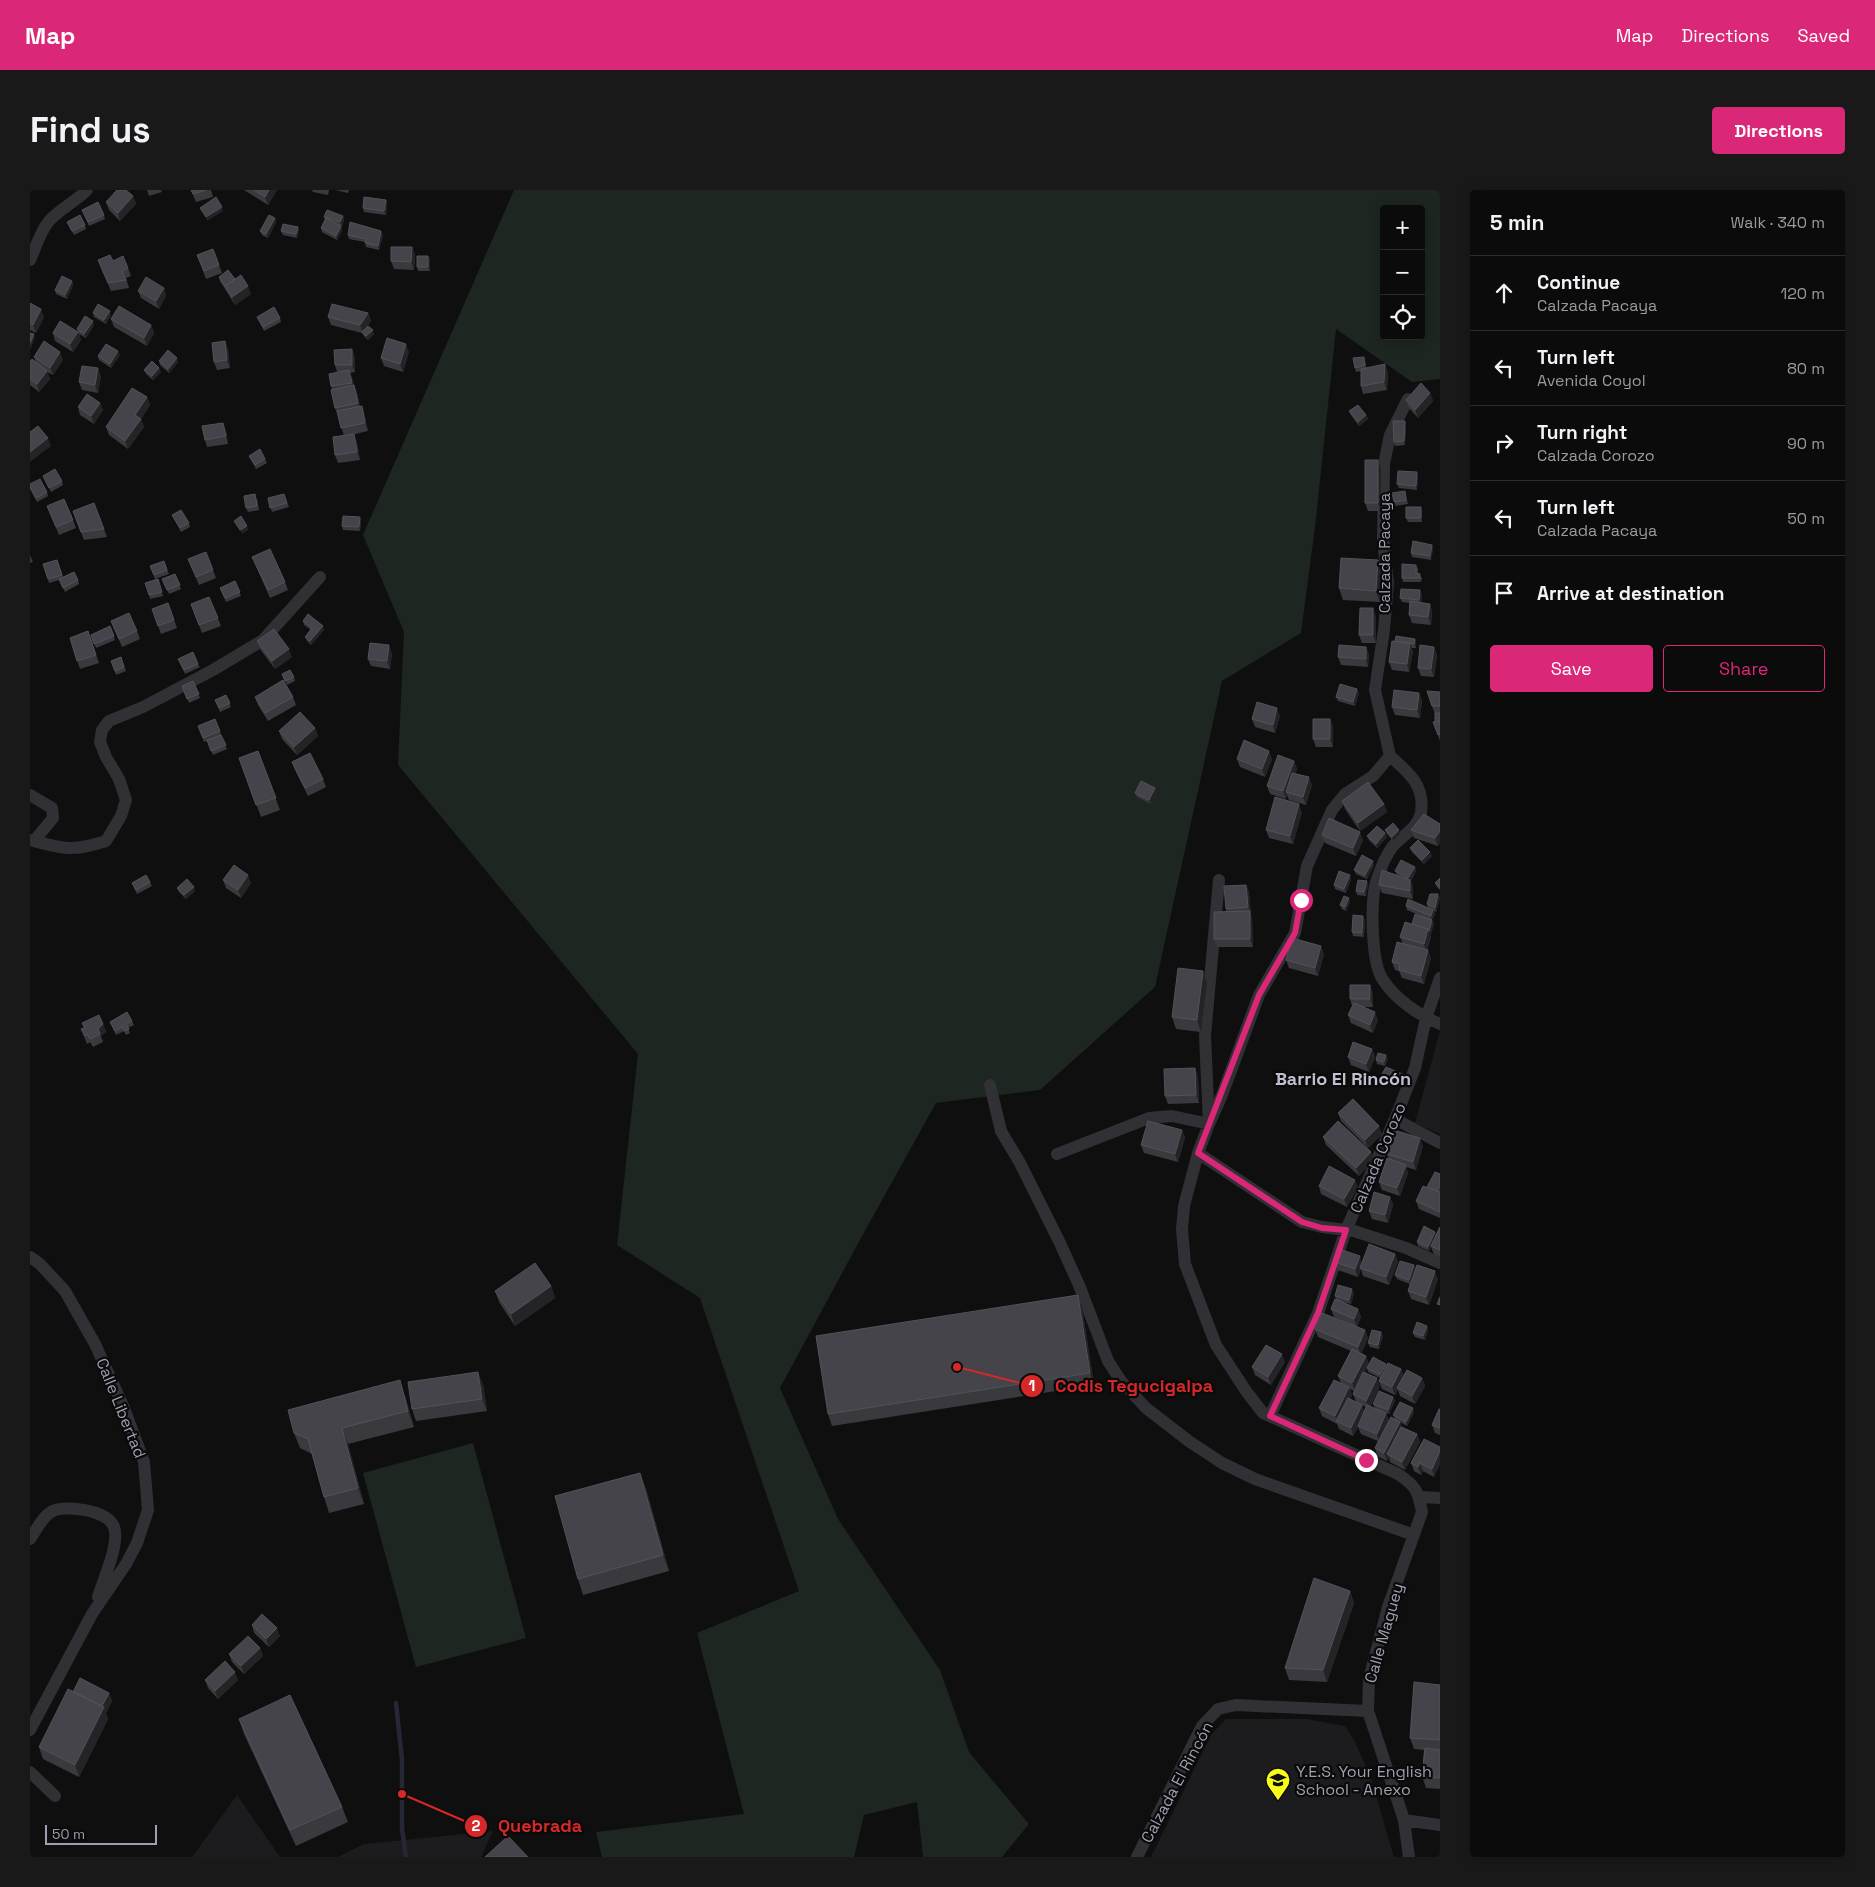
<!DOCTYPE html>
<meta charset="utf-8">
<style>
:root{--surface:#0b0b0c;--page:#19191a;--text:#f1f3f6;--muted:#9a9b9d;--line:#2b2b2d;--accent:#db2777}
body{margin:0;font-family:"Space Grotesk",sans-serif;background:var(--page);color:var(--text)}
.controls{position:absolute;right:15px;top:15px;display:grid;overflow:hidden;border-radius:5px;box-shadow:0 2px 12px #0003}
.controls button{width:45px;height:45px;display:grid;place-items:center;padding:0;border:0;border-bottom:1px solid var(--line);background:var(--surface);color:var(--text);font:25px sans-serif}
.scale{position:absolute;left:15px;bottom:12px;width:112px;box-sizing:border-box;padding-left:5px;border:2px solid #a09fb2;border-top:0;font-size:14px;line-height:18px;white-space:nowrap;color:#a09fb2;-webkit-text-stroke:4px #0a0a0b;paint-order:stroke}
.stop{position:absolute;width:15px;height:15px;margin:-11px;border:4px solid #db2777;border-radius:50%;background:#fff}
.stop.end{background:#db2777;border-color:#fff;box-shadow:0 1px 5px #0008}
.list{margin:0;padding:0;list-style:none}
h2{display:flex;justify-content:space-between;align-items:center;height:65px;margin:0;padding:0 20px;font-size:21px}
h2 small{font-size:16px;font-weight:400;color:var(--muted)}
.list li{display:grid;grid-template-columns:32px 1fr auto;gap:15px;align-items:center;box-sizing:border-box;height:75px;padding:0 20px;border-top:1px solid var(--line)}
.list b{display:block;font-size:19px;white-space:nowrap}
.list p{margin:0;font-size:16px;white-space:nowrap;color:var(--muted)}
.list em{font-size:16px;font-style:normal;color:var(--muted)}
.actions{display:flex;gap:10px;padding:15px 20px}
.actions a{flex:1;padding:11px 0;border:1px solid var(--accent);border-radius:5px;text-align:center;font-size:18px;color:var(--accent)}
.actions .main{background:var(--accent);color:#fff}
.icon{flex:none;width:28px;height:28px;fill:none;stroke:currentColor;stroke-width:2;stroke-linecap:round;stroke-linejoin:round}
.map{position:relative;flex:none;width:1410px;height:1667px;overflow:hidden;border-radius:5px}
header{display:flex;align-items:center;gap:30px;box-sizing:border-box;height:70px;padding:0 25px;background:var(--accent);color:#fff}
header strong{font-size:24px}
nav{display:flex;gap:28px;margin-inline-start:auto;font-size:18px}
.intro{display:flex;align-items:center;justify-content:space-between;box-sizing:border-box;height:120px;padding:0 30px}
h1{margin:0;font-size:35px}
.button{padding:12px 22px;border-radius:5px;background:var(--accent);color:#fff;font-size:18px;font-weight:700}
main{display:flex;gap:30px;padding:0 30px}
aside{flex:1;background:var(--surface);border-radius:5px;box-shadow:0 2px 12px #0003}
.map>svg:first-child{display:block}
</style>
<header>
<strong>Map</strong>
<nav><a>Map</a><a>Directions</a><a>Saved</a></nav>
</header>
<div class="intro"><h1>Find us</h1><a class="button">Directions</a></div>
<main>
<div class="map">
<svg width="1410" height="1667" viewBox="0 0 1410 1667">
<rect width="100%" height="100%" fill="#0f0f10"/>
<path fill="#1c1b1d" d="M1410 841V944L1385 933Z
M1196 1529H1276L1315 1536 1325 1552 1340 1585 1364 1667H1121L1181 1545Z
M207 1605 250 1667H162Z
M463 1641 451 1667H308L334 1654Z"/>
<path fill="#1d2621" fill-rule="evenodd" d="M484 0H1410V189L1382 192 1306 139 1286 329 1271 443 1192 491 1125 797 1010 900 906 913 831 1048 750 1198 808 1329 910 1480 939 1562 999 1634 972 1667H893L887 1612 834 1625 824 1667H572L566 1642 714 1624 667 1443 769 1401 670 1108 587 1055 608 864 368 575 374 442 333 345ZM1354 19H1391V146H1354Z
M443 1253 496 1448 386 1477 333 1283Z"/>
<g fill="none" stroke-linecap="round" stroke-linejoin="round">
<path stroke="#252834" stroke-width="4.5" d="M366 1513 372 1570V1639L376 1667"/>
<path stroke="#313035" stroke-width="12" d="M0 70C6 57 10 42 19 31 29 20 46 11 57 0
M1360 566 1343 586 1315 604 1302 620 1277 676 1265 743 1229 805 1192 905 1179 934 1168 963 1154 1016 1152 1039 1155 1074 1186 1155 1216 1201 1233 1223 1368 1284C1386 1296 1388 1301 1392 1322L1358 1417 1339 1489 1338 1521 1374 1630 1379 1667
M1360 566 1345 500 1354 440 1358 393 1353 350 1354 274 1360 245 1378 209
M1360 566C1379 583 1395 595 1391 623 1388 638 1373 645 1364 655 1360 659 1357 666 1354 671 1351 679 1347 688 1345 696 1341 717 1341 773 1353 790 1365 809 1390 826 1410 834
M0 605 22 618 23 628 4 651
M0 650C33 659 43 662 76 651L91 626 96 610 89 589 76 567 70 552 72 540 79 531 113 517 183 480 233 450 290 387
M960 895 971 941 990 973 1029 1051 1049 1095 1078 1171 1091 1191 1116 1218 1160 1252 1192 1273 1225 1289 1384 1345
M1365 929 1410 953
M1168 963 1272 1032 1292 1037 1324 1041 1376 1058 1410 1073
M1027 964 1119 928 1142 926 1179 934 1175 846 1189 690
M0 1067 10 1074 35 1101 65 1154 94 1218 114 1272 118 1320 107 1353 96 1374 62 1424 0 1540
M1240 1226 1288 1123 1316 1040 1365 929 1385 878 1396 828 1410 788
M1389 1307 1410 1308
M0 1349C6 1341 11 1328 21 1322 34 1314 78 1320 84 1337 90 1354 73 1390 68 1407
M0 1582 25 1606
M1374 1630 1410 1635
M1107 1667 1172 1536 1188 1519 1206 1515 1338 1521"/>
</g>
<path fill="#3a393e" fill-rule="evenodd" d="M117 0H131L132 2 119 6Z
M161 0H181L183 7 166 12Z
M214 0H247L238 15Z
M282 0H299L298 5 283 2Z
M305 0H319L318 3Z
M103 6 106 14 90 31 79 20 76 12Z
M356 10 357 14 356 25 334 22 333 18Z
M52 20 74 25 75 29 59 36Z
M313 26 314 30 312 36H311L312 40 307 50 292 42 291 38 295 29 294 27Z
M245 28 246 32 238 48 232 45 230 41Z
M37 32 55 35 56 39 44 45Z
M268 37 269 41 267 48 253 45 251 41Z
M351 41 353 45 349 60 336 57 335 52 319 49 318 45Z
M382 57 385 65 384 80 364 79 361 71Z
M183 59 192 83 176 89 167 65Z
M398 66 400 70V81H388L387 77Z
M68 70 83 71 98 78 101 86 96 88 99 98 81 101Z
M189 87 205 89 221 104 205 115 190 91Z
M42 91 43 95 37 109 26 104 25 100Z
M134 98 136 106 129 119 111 108 108 101Z
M0 113 14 127 6 143 0 140Z
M63 123 81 125 76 134 64 127Z
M338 123 341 131 335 140 344 144 338 150 334 146 332 143 301 135 298 127Z
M227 127 250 128 251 132 234 141Z
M81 129 121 135 124 143 117 156 84 137Z
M64 135 56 148 49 144 51 150 43 162 25 151 23 143 48 141 47 139Z
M195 151 198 159 200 178 187 180 184 172Z
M379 162 373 182 354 176 351 168Z
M90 165 81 178 69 170 68 166Z
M4 167 33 170 23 185 17 182 20 189 9 202 0 195V172H6Z
M325 167V182L320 183 327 203 330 216H332L334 223 338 241 321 245 327 252 330 270 308 273 305 265 314 246 308 226 305 218 302 200 301 196 307 182 305 175Z
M129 171 148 172 139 183 130 175Z
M1335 171 1336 178 1358 182 1357 200 1333 204 1331 196V181L1326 182 1325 178Z
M114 180 131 182 123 190 116 184Z
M71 186 68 203 52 200 49 192Z
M1400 203 1403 211 1388 228 1379 218 1376 210Z
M117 207 120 215 111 229 114 237 98 259 79 245 76 237Z
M70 213 73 220 64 234 50 225 48 217Z
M1319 221 1336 225 1338 229 1329 236 1321 225Z
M1375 231 1376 235 1375 255 1365 256 1364 252Z
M196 241 198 254 177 257 175 250Z
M219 266 235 269 237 273 226 279Z
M1351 278V321H1338L1335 313Z
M13 286 32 291 33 295 21 302Z
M1388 286 1387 300 1369 298 1367 294Z
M0 294 17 302 18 306 7 312 0 299Z
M254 304 259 317 242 322 238 308Z
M1376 305 1378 314 1365 316 1364 312Z
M227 308 229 320 218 322 216 318Z
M17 316 43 330 46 338 29 345Z
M43 321 74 339 77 347 54 350Z
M1392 321V332H1378L1376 328Z
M142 325 159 333 160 337 151 342Z
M330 327 331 331 330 341 313 340 312 336Z
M1402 355 1403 359 1401 370 1382 367 1381 363Z
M0 365 3 372 0 373Z
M222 367 255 392 258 400 240 408Z
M158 369 183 380 186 388 169 395Z
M27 370 33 387 48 390 49 394 35 402 29 390 19 393 13 374Z
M1348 370 1352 382 1350 412 1313 410 1309 398Z
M134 371 139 384 125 389 120 376Z
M1386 375 1388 379V384L1392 388 1391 392H1373L1372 388Z
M145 384 151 399 139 404 132 389Z
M128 389 133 406 120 409 119 405Z
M205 391 211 406 196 412 190 398Z
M1392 404 1391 413 1400 414 1402 422 1401 435 1382 433 1379 425 1380 413 1372 412 1370 408Z
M179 407 191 436 172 443 161 414Z
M138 413 147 438 131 444 122 419Z
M1346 426V453H1332L1329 445Z
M81 431 107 441 110 449 92 457Z
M273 431 294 440 281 455 277 451 275 447 281 440 274 435Z
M80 436 85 450 66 458 61 445Z
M58 441 69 473 50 479 40 448Z
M1385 449 1386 453V458H1381L1383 461 1379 482 1362 480 1359 472 1365 451Z
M227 451 262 467 245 479 230 459Z
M1336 457 1339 465 1338 477 1311 475 1308 467Z
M1404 457 1407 465 1404 487 1391 486 1388 478Z
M362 463 360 479 341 476 338 469Z
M91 467 96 481 86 485 81 471Z
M148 469 168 474 170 477 155 484Z
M252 484 264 487 265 491 257 495Z
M163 491 170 508 159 513 152 496Z
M1327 499 1329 503 1325 516 1308 511 1306 507Z
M1410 502V551L1403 532H1405V524L1402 516Z
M1389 503 1392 511 1390 528 1365 525 1362 517Z
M196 505 201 517 190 522 185 510Z
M225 507H263L266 515 238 531 228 515Z
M1250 526 1245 543 1225 537 1222 529Z
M185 529 197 559 183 565 177 551 174 552 168 536Z
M1300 529 1303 537V557H1286L1283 549Z
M285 538 288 546 267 565 252 549 249 541Z
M228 561 250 620 231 627 209 568Z
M1207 569H1242L1235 587 1210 577Z
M1264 571 1267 579 1265 583 1282 595 1276 615 1259 610 1257 605 1256 609 1240 604 1237 596Z
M262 572 293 589 296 597 278 606 265 580Z
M1125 598 1127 602 1121 614 1107 607 1105 603Z
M1312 611 1354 614 1357 622 1330 641 1315 619Z
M1272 622 1263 654 1239 648 1236 640Z
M1410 634V653L1408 656 1384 648 1381 640Z
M1355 640 1370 644 1363 651 1357 644Z
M1355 643 1357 647 1347 658 1339 650 1337 646Z
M1292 645 1333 650 1326 666 1295 653Z
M1380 658 1402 666 1394 674 1382 662Z
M1344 675 1337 689 1326 684 1324 680Z
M1385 677 1386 681 1381 691 1383 698V709L1352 703 1349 695 1370 686 1367 685 1365 681Z
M1410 688V700L1407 697 1405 693Z
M1321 689 1316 703 1305 699 1304 695Z
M193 690 221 693 211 708 196 698Z
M120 692 122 696 107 704 102 693Z
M1216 695 1219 702 1221 725 1222 729 1223 757H1187L1184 749 1196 721V719Z
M1338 695 1336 706 1327 705 1326 701Z
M147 698 165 701 156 709 149 702Z
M1408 704 1410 708 1406 722 1404 721 1405 724 1402 730 1404 734 1400 745 1401 747 1397 760 1401 768 1394 794 1372 788 1369 781 1365 780 1362 772 1373 754 1370 747 1382 734 1396 728 1377 720 1376 716 1398 718 1397 714Z
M1320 712 1316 721 1312 719 1310 715Z
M1335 730 1334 747 1323 746 1322 742Z
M1294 764 1288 786 1259 778 1256 770Z
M1173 781 1177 793 1171 842 1146 839 1142 827Z
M1343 803V817H1334L1348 830 1343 843 1321 833 1318 825 1322 816 1320 809Z
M102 831 104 835 98 838 100 843 96 845 94 841 86 845 80 832Z
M52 833 73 834 76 842 71 846 73 852 63 857 60 852 57 854 51 839 54 838Z
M1342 859 1345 867 1339 882 1321 875 1318 867Z
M1358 869 1355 876 1347 874 1346 870Z
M1165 878 1168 886 1169 913 1138 914 1135 906Z
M1352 884 1377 886 1378 890 1375 898 1354 888Z
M1308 923 1352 944 1338 958 1311 931Z
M1152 940 1155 948 1148 972 1114 963 1111 955Z
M1293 947 1341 962 1344 970 1329 986 1296 955Z
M1393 956 1386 980 1376 977 1378 983 1370 1006 1352 1000 1349 992 1359 969 1357 964Z
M1410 984V1028L1389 1019 1386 1011 1397 998Z
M1289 996 1328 997 1317 1017 1291 1004Z
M1360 1007 1363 1015 1358 1033 1342 1029 1339 1021Z
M1410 1037V1067L1404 1064 1401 1057 1399 1061 1388 1056 1387 1052 1405 1042 1406 1044Z
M1365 1064 1368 1072 1359 1095 1333 1086 1331 1079 1328 1087 1308 1080 1305 1072 1332 1073Z
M1384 1075 1386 1078 1408 1089 1399 1115 1381 1109 1378 1101 1380 1094 1367 1089 1365 1085Z
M521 1096 525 1108 485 1136 469 1112 465 1101Z
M1324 1103 1321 1114 1313 1112 1328 1119 1331 1127 1327 1137 1304 1127 1301 1119 1306 1109 1305 1106Z
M1048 1105 1052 1117 1064 1195 802 1236 798 1224Z
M1397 1136 1398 1140 1395 1150 1385 1147 1383 1143Z
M1285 1139 1335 1140 1338 1148 1331 1163 1336 1166 1339 1174H1356V1175L1371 1179 1374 1186 1392 1188 1395 1196 1385 1214 1370 1206 1368 1200 1365 1205 1352 1199 1349 1191 1350 1188 1338 1182 1337 1178 1335 1182 1350 1196 1340 1217 1356 1223 1359 1231 1365 1229 1363 1225 1384 1222 1377 1236 1370 1232 1372 1237 1387 1244 1390 1252 1375 1280 1360 1272 1359 1267 1357 1271 1347 1266 1345 1258 1348 1251 1331 1244 1328 1237 1323 1246 1309 1239 1307 1234 1292 1226 1289 1218 1311 1193 1308 1186 1321 1161 1288 1147ZM1320 1199 1324 1201 1323 1204 1326 1212 1320 1209 1322 1205ZM1332 1215 1336 1217 1334 1221Z
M1351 1142 1353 1146 1349 1159 1340 1157 1338 1153Z
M1255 1172 1241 1195 1225 1185 1222 1177Z
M453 1194 457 1221 386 1231 382 1219Z
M375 1206 384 1237 318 1254 334 1314 299 1323 294 1307 282 1264 270 1258 264 1243Z
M1363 1207 1365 1211 1359 1224 1345 1218 1343 1214Z
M1410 1219V1245L1405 1243 1402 1235Z
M1410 1257 1404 1287 1393 1281 1391 1285 1384 1281 1381 1273Z
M616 1298 639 1381 553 1405 548 1389Z
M1320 1401 1324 1413 1297 1492 1259 1490 1255 1478Z
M222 1435 250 1446 239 1457 224 1443Z
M230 1458 233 1466 214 1484 202 1472 199 1464Z
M175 1490H208L188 1509 178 1498Z
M1410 1495V1599L1396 1598 1392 1586 1394 1560 1384 1559 1380 1548Z
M43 1502 79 1503 82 1511 76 1523 78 1529 49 1587 13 1569 9 1557Z
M209 1529 312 1617 318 1632 266 1656 214 1544Z"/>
<path fill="#242326" d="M239 0H247L238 15 235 7Z
M103 6 106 14 90 31 88 23Z
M356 10 357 14 356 25 354 21Z
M192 17 193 21 177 31 176 27Z
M313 26 314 30 312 36 310 32Z
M245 28 246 32 238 48 236 44Z
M311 36 312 40 307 50 306 46Z
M268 37 269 41 267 48 266 44Z
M351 41 353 45 349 60 348 56Z
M382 57 385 65 384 80 381 72Z
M398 66 400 70V81L398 77Z
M42 91 43 95 37 109 35 105Z
M218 96 221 104 205 115 202 107Z
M134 98 136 106 129 119 126 111Z
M11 119 14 127 6 143 3 135Z
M80 121 81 125 76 134 74 130Z
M338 123 341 131 333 143 330 135Z
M63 131 64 135 56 148 54 144Z
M121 135 124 143 117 156 114 148Z
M343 140 344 144 338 150 336 146Z
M48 142 51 150 43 162 40 154Z
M4 144 5 148 0 160V153Z
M195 151 198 159 200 178 197 170Z
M376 154 379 162 373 182 370 174Z
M322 159 325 167V182L322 175Z
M88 161 90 165 81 178 80 174Z
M30 162 33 170 23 185 20 178Z
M147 168 148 172 139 183 138 179Z
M1355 174 1358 182 1357 200 1354 192Z
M68 178 71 186 68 203 65 195Z
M129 178 131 182 123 190 122 186Z
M319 180 322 188 325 201 322 193Z
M17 181 20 189 9 202 7 194Z
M324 195 327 203 331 221 328 213Z
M1400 203 1403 211 1388 228 1385 220Z
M117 207 120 215 111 229 114 237 98 259 95 251 105 225Z
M70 213 73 220 64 234 61 226Z
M332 216 334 223 338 241 335 233Z
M1336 225 1338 229 1329 236 1328 232Z
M1375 231 1376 235 1375 255 1374 251Z
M193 233 196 241 198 254 196 246Z
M324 244 327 252 330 270 327 262Z
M18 248 21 256 0 272V262Z
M1348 270 1351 278V321L1348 313Z
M1387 282 1388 286 1387 300 1386 296Z
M1391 317 1392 321V332L1391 328Z
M330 327 331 331 330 341 329 337Z
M217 336 218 340 212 344 210 340Z
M1402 355 1403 359 1401 370 1400 366Z
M1348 370 1352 382 1350 412 1346 401Z
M1390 400 1392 404 1391 414 1389 410Z
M1400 414 1402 422 1401 435 1398 427Z
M1343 418 1346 426V453L1343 445Z
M293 436 294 440 281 455 280 451Z
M1385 449 1386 453V458L1384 454Z
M1380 453 1383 461 1379 482 1377 474Z
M359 455 362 463 360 479 357 471Z
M1336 457 1339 465 1338 477 1336 469Z
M1404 457 1407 465 1404 487 1401 479Z
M259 459 262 467 245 479 242 471Z
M1327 499 1329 503 1325 516 1323 512Z
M1389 503 1392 511 1390 528 1387 520Z
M1247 518 1250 526 1245 543 1243 535Z
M1300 529 1303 537V557L1300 549Z
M285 538 288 546 267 565 264 557Z
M1239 561 1242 569 1235 587 1232 579Z
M1264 571 1267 579 1258 602H1256L1257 605 1256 609 1253 601Z
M1279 587 1282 595 1276 615 1273 607Z
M1125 598 1127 602 1121 614 1119 610Z
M1269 614 1272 622 1263 654 1260 646Z
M1354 614 1357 622 1330 641 1328 633Z
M1369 640 1370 644 1363 651 1362 647Z
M1410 641V653L1408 656 1405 648Z
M1330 642 1333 650 1326 666 1323 658Z
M1355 643 1357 647 1347 658 1346 654Z
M1400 662 1402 666 1394 674 1392 670Z
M1343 671 1344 675 1337 689 1335 685Z
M1385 677 1386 681 1381 691 1383 698V709L1380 701V692L1378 688Z
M218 685 221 693 211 708 208 700Z
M1320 685 1321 689 1316 703 1314 699Z
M1337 691 1338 695 1336 706 1334 702Z
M1216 695 1219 702 1221 725 1222 729 1223 757 1220 749V721L1218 717Z
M164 697 165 701 156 709 154 705Z
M1408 704 1410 708 1406 722 1405 718Z
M1319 708 1320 712 1316 721 1315 717Z
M1403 720 1405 724 1402 730 1401 726Z
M1333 726 1335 730 1334 747 1332 743Z
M1402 730 1404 734 1396 762 1394 754 1398 739Z
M1291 756 1294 764 1288 786 1285 778Z
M1398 760 1401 768 1394 794 1391 786Z
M1173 781 1177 793 1171 842 1167 830Z
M1340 795 1343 803V817L1340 809Z
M1345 822 1348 830 1343 843 1340 835Z
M73 834 76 842 71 846 68 839Z
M1342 859 1345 867 1339 882 1336 874Z
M1356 865 1358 869 1355 876 1354 872Z
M1165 878 1168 886 1169 913 1166 905Z
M1377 886 1378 890 1375 898 1373 894Z
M1349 936 1352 944 1338 958 1335 950Z
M1152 940 1155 948 1148 972 1145 964Z
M1390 948 1393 956 1386 980 1383 972Z
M1341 962 1344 970 1329 986 1326 978Z
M1376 975 1378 983 1370 1006 1367 998Z
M1325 990 1328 997 1317 1017 1314 1009Z
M1360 1007 1363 1015 1358 1033 1355 1025Z
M1405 1042 1407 1046 1399 1061 1398 1057Z
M1365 1064 1368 1072 1359 1095 1356 1087Z
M1330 1066 1332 1074 1330 1078 1331 1079 1328 1087 1325 1079Z
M1384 1075 1386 1079 1381 1094 1379 1090Z
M1405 1081 1408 1089 1399 1115 1396 1107Z
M521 1096 525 1108 485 1136 481 1124Z
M1322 1099 1324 1103 1321 1114 1319 1110Z
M1048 1105 1052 1117 1064 1195 1060 1183Z
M1328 1119 1331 1127 1327 1137 1324 1129Z
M1397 1136 1398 1140 1395 1150 1393 1146Z
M1335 1140 1338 1148 1331 1165 1328 1157Z
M1351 1142 1353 1146 1349 1159 1348 1155Z
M1252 1164 1255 1172 1241 1195 1238 1187Z
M1336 1166 1339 1174 1325 1201 1322 1193Z
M1356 1174 1357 1178 1351 1189 1350 1185Z
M1371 1179 1374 1187 1367 1198 1368 1200 1365 1205 1362 1197Z
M448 1182 453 1194 457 1221 452 1209Z
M1347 1188 1350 1196 1339 1218 1336 1211Z
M1392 1188 1395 1196 1385 1214 1382 1206Z
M370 1190 375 1206 384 1237 378 1221Z
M1319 1197 1322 1205 1309 1232 1307 1231 1305 1226Z
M1363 1207 1365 1211 1359 1224 1358 1220Z
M1332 1215 1335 1223 1323 1246 1321 1238Z
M1383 1218 1384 1222 1377 1236 1376 1232Z
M1356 1223 1359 1231 1349 1252 1347 1244Z
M1370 1232 1373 1240 1357 1264 1359 1267 1357 1271 1354 1263Z
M312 1238 318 1254 334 1314 328 1298Z
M1387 1244 1390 1252 1375 1280 1372 1272Z
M1410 1261V1275L1404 1287 1402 1279Z
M1390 1273 1393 1281 1391 1285 1388 1277Z
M610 1283 616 1298 639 1381 633 1365Z
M1320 1401 1324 1413 1297 1492 1293 1480Z
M247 1438 250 1446 239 1457 236 1449Z
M230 1458 233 1466 214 1484 211 1476Z
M205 1482 208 1490 188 1509 185 1501Z
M79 1503 82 1511 76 1523 78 1529 49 1587 45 1575 70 1520Z"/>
<path fill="#45444a" stroke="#53525a" d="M87 0H96L103 6 88 23 76 12Z
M161 0H176L163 4Z
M224 0H239L235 7Z
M186 7 192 17 176 27 170 18Z
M334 7 356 10 354 21 333 18Z
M68 12 74 25 58 32 52 20Z
M297 20 313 26 310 32 294 27Z
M50 25 55 35 42 41 37 32Z
M239 25 245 28 236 44 230 41Z
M296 28 311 36 306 46 291 38Z
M320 32 351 41 348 56 335 53 336 49 318 45Z
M253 34 268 37 266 44 251 41Z
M361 57H382L381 72 361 71Z
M183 59 189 75 174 81 167 65Z
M80 65 83 71 93 66 98 78 92 81 96 90 78 93 68 70Z
M387 66H398V77H387Z
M198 80 205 89 195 96 189 87Z
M211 85 218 96 202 107 195 96Z
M32 86 42 91 35 105 25 100Z
M116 87 134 98 126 111 108 101Z
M0 113 11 119 3 135 0 133Z
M68 114 80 121 74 130 63 123Z
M302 114 338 123 330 135 298 127Z
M89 116 121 135 114 148 81 129Z
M244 117 250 128 233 137 227 127Z
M55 126 63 131 54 144 47 139Z
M30 131 48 142 40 154 23 143Z
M338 136 343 140 336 146 332 142Z
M0 143 4 144 0 153Z
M357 148 376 154 370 174 351 168Z
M14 151 30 162 20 178 4 167Z
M195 151 197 170 184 172 182 153Z
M76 154 88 161 80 174 68 166Z
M322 159V175H305L304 160Z
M138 160 147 168 138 179 129 171Z
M1334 167 1335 175 1325 178 1323 168Z
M2 169 17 181 7 194 0 189V172Z
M122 171 129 178 122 186 114 180Z
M1355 174 1354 192 1331 196V179Z
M52 176 68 178 65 195 49 192Z
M319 180 322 193 301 196 299 184Z
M1391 193 1400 203 1385 220 1376 210Z
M324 195 328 213 305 218 301 200Z
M102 198 117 207 105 225 111 229 95 251 76 237Z
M57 204 70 213 61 226 48 217Z
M1328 215 1336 225 1328 232 1319 221Z
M332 216 335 233 311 238 307 221Z
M1363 231H1375L1374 251 1364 252Z
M193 233 196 246 175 250 172 236Z
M8 236 18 248 0 262V242Z
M324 244 327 262 305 265 303 247Z
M230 259 235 269 225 275 219 266Z
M1335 270H1348V313H1335Z
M25 279 32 291 19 298 13 286Z
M1368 281 1387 282 1386 296 1367 294Z
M10 289 17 302 6 308 0 297V294Z
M1375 301 1376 310 1364 312 1362 303Z
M225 304 227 316 216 318 214 306Z
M254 304 257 313 240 318 238 308Z
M34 309 43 330 26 337 17 316Z
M64 313 74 339 51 342 43 321Z
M1376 317H1391V328H1376Z
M151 320 159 333 150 338 142 325Z
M211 326 217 336 210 340 204 331Z
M313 326 330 327 329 337 312 336Z
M1383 351 1402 355 1400 366 1381 363Z
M240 359 255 392 238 400 222 367Z
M176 362 183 380 166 387 158 369Z
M1311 368 1348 370 1346 401 1309 398Z
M27 370 32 385 18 389 13 374Z
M134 371 137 380 124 385 120 376Z
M1372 374 1386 375V383L1390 384V388H1372Z
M44 382 48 390 33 398 29 389Z
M145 384 150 395 137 400 132 389Z
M128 389 132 402 119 405 115 393Z
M205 391 210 402 195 408 190 398Z
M1371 399 1390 400 1389 410 1370 408Z
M179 407 188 428 169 435 161 414Z
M1380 411 1400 414 1398 427 1379 425Z
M138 413 144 430 128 436 122 419Z
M1330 418H1343V445H1329Z
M99 423 107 441 89 449 81 431Z
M278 424 293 436 280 451 275 447 282 438 273 431Z
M80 436 84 446 64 454 61 445Z
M244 439 259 459 242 471 227 451Z
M58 441 66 465 47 471 40 448Z
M1366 446 1385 449 1384 454 1365 451Z
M1362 451 1380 453 1377 474 1359 472Z
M340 453 359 455 357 471 338 469Z
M1309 455 1336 457V469L1308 467Z
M1390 455 1404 457 1401 479 1388 478Z
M163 462 168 474 154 480 148 469Z
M91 467 94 477 85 481 81 471Z
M260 480 264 487 255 491 252 484Z
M253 490 263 507 235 523 225 507Z
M163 491 169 504 157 509 152 496Z
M1310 494 1327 499 1323 512 1306 507Z
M1364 500 1389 503 1387 520 1362 517Z
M1397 501 1410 502V516H1402Z
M196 505 200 513 189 518 185 510Z
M1227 512 1247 518 1243 535 1222 529Z
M270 522 285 538 264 557 249 541Z
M1405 523H1410V531L1405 532Z
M185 529 190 541 173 548 168 536Z
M1283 529H1300V549H1283Z
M1410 531V544L1408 545 1403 532Z
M191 545 196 555 181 561 177 550Z
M1214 550 1239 561 1232 579 1207 569Z
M228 561 246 608 226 615 209 568Z
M280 563 293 589 275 598 262 572Z
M1248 565 1264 571 1253 601 1237 596Z
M1262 583 1279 587 1273 607 1256 602Z
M1111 591 1125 598 1119 610 1105 603Z
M1338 592 1354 614 1328 633 1312 611Z
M1245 607 1269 614 1260 646 1236 640Z
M1394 624 1410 634V641L1405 648 1381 640Z
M1299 628 1330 642 1323 658 1292 645Z
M1363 633 1369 640 1362 647 1355 640Z
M1347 636 1355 643 1346 654 1337 646Z
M1388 650 1400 662 1392 670 1380 658Z
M1332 665 1343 671 1335 685 1324 680Z
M1371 670 1385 677 1378 688 1365 681Z
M204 675 218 685 208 700 193 690Z
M1352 680 1380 690V701L1349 695Z
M1309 681 1320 685 1314 699 1304 695Z
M116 685 120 692 106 700 102 693Z
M1410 688V698L1405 693Z
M157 689 164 697 154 705 147 698Z
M1328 690 1337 691 1334 702 1326 701Z
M1216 695 1218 717 1196 719 1194 696Z
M1400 704H1408L1405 718 1397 714Z
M1314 706 1319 708 1315 717 1310 715Z
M1378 709 1403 720 1401 726 1376 716Z
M1220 721V749H1184V722Z
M1385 724 1402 730 1399 741 1398 739 1382 734Z
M1323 725 1333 726 1332 743 1322 742Z
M1375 732 1398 739 1394 754 1370 747Z
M1262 748 1291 756 1285 778 1256 770Z
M1367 752 1398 760 1391 786 1369 780 1370 774 1362 772Z
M1148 778 1173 781 1167 830 1142 827Z
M1320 795H1340V809H1320Z
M1324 813 1345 822 1340 835 1318 825Z
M97 822 102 831 96 834 99 839 94 841 92 837 85 841 80 832Z
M69 825 73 834 68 839 70 844 60 849 57 844 55 846 51 839 55 838 52 833Z
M1323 852 1342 859 1336 874 1318 867Z
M1348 863 1356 865 1354 872 1346 870Z
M1356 877 1377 886 1373 894 1352 884Z
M1165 878 1166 905 1135 906 1134 879Z
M1323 909 1349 936 1335 950 1308 923Z
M1118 931 1152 940 1145 964 1111 955Z
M1308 931 1341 962 1326 978 1293 947Z
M1364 940 1390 948 1383 972 1357 964Z
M1357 968 1376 975 1367 998 1349 992Z
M1299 976 1325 990 1314 1009 1289 996Z
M1405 982 1410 984V995L1407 1001 1397 997Z
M1393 996 1410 1002V1022L1386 1011Z
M1344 1002 1360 1007 1355 1025 1339 1021Z
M1394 1036 1405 1042 1398 1057 1387 1052Z
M1410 1037V1060L1401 1056Z
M1339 1054 1365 1064 1356 1087 1330 1078Z
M1309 1059 1330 1066 1325 1079 1305 1072Z
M1370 1071 1384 1075 1379 1090 1365 1085Z
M505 1073 521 1096 481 1124 465 1101Z
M1387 1075 1405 1081 1396 1107 1378 1101Z
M1308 1095 1322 1099 1319 1110 1305 1106Z
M1048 1105 1060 1183 798 1224 786 1146Z
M1410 1107V1115L1407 1114Z
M1305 1109 1328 1119 1324 1129 1301 1119Z
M1292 1123 1335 1140 1328 1157 1285 1139Z
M1387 1132 1397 1136 1393 1146 1383 1143Z
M1342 1140 1351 1142 1348 1155 1338 1153Z
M1236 1155 1252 1164 1238 1187 1222 1177Z
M1322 1159 1336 1166 1322 1193 1308 1186Z
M1343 1167 1356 1174 1350 1185 1337 1178Z
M1358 1173 1371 1179 1362 1197 1349 1191Z
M1377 1180 1392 1188 1382 1206 1367 1198Z
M448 1182 452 1209 382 1219 378 1192Z
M1333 1182 1347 1188 1336 1211 1323 1204Z
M370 1190 378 1221 312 1238 328 1298 294 1307 278 1249 264 1243 258 1220Z
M1304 1190 1319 1197 1305 1226 1289 1218Z
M1349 1201 1363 1207 1358 1220 1343 1214Z
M1318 1208 1332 1215 1321 1238 1306 1231Z
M1370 1212 1383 1218 1376 1232 1363 1225Z
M1337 1215 1356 1223 1347 1244 1328 1236Z
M1409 1219H1410V1238L1402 1235Z
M1361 1227 1370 1232 1354 1263 1345 1258Z
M1371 1237 1387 1244 1372 1272 1357 1264Z
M1394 1249 1410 1257V1261L1402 1279 1390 1273 1388 1277 1381 1273Z
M610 1283 633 1365 548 1389 525 1306Z
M1284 1388 1320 1401 1293 1480 1255 1478Z
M232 1424 247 1438 236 1449 222 1435Z
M218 1446 230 1458 211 1476 199 1464Z
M195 1471 205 1482 185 1501 175 1490Z
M50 1488 79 1503 72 1516 43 1502Z
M1384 1492 1410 1495V1550L1380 1548Z
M38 1499 74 1517 45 1575 9 1557Z
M260 1505 312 1617 260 1640 209 1529Z
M1395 1558 1410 1560V1588L1392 1586Z
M478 1646 498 1667H455Z"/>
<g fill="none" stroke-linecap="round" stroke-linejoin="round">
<path stroke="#db2777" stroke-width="6" d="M1271 710 1265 743 1229 805 1168 963 1272 1032 1292 1038 1316 1040 1288 1123 1240 1226 1336 1270"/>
</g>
<defs>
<symbol id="school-pin" viewBox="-11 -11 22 30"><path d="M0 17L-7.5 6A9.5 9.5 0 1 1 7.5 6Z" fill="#f8fc1b" stroke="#0a0a0b"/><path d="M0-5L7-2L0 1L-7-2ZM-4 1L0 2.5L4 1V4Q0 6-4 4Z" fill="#111"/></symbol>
</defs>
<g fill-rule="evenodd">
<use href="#school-pin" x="1234" y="1576" width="28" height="38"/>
</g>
<g text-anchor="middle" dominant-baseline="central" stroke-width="4.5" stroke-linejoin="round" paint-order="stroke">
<g font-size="16" fill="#a09fb2" stroke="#0a0a0b">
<text transform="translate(1354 363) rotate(-90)">Calzada Pacaya</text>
<text transform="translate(1348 968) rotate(-67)">Calzada Corozo</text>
<text transform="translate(91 1218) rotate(68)">Calle Libertad</text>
<text transform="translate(1354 1443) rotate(-74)">Calle Maguey</text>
<text transform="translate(1147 1592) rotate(-62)">Calzada El Rincón</text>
</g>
<g font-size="16" fill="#a09fb2" stroke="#0a0a0b" text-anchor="start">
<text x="1266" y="1581">Y.E.S. Your English<tspan x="1266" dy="18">School - Anexo</tspan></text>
</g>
<g font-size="18" font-weight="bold" fill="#c1c0ce" stroke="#0a0a0b">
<text x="1313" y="888">Barrio El Rincón</text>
</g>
</g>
<path fill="none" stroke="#d62828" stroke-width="2" d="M927 1177L1002 1196M372 1604L446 1636"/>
<g fill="#d62828" stroke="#0a0a0b" stroke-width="2">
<circle cx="927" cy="1177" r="5"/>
<circle cx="372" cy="1604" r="5"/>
<circle cx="1002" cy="1196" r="12"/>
<circle cx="446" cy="1636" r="12"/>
</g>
<g font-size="15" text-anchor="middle" font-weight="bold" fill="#fff">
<text x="1002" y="1201">1</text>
<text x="446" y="1641">2</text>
</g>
<g font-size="18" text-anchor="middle" font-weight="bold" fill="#d62828" stroke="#0a0a0b" stroke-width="4.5" stroke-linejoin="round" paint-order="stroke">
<text x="1104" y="1202">Codis Tegucigalpa</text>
<text x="510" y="1642">Quebrada</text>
</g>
</svg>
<div class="controls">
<button>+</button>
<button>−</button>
<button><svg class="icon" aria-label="locate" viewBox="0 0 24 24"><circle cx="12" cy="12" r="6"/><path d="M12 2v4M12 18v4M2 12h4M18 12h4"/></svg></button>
</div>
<div class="scale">50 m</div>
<div class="stop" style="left:1271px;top:710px"></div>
<div class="stop end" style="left:1336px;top:1270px"></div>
</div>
<aside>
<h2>5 min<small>Walk · 340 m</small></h2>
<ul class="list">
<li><svg class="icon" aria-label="ahead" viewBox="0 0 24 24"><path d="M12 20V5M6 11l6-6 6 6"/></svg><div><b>Continue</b><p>Calzada Pacaya</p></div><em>120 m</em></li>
<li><svg class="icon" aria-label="left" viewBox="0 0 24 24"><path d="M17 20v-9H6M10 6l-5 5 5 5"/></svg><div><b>Turn left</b><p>Avenida Coyol</p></div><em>80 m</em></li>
<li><svg class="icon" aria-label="right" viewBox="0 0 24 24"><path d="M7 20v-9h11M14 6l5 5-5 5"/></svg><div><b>Turn right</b><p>Calzada Corozo</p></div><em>90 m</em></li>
<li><svg class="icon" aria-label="left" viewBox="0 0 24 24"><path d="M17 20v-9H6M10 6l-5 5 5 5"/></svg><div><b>Turn left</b><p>Calzada Pacaya</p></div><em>50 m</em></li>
<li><svg class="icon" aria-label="arrive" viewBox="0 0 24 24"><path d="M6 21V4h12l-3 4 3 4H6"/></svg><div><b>Arrive at destination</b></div></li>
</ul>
<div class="actions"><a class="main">Save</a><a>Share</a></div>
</aside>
</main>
